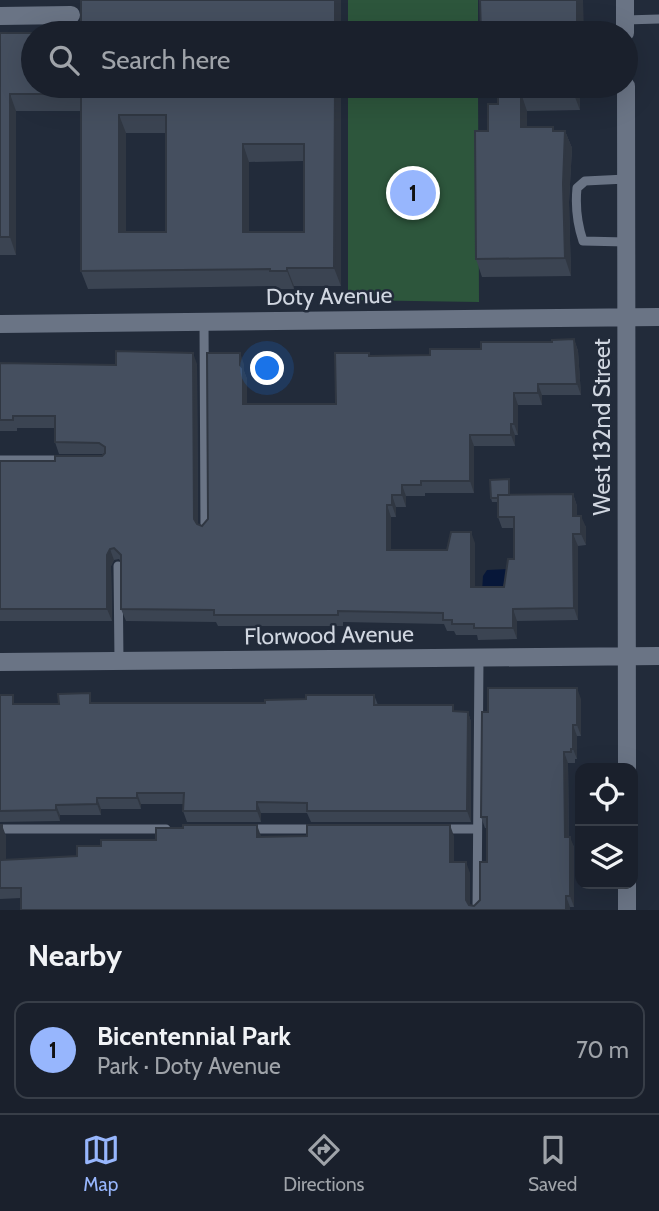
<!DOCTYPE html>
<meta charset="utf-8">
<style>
:root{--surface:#1a202c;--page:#272d38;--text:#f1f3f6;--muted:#9fa3a9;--line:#383e48;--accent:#97b6fd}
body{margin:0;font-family:Cabin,sans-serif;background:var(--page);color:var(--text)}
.controls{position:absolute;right:21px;bottom:21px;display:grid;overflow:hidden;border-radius:14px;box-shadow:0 7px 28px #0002}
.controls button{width:63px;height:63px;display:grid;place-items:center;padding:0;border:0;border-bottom:2px solid var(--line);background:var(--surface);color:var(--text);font:35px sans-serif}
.you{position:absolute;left:268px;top:369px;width:24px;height:24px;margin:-18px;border:5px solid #fff;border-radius:50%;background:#1a73e8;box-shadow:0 0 0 10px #1a73e833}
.badge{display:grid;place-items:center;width:46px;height:46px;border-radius:50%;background:var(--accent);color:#111;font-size:23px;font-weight:700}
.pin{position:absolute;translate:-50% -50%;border:4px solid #fff;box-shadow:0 2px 7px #0006}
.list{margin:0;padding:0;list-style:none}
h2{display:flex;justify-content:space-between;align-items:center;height:91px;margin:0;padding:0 28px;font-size:30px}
h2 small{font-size:23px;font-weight:400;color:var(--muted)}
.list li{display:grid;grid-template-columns:46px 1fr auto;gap:21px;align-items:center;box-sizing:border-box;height:98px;margin:0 14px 14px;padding:0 14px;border:2px solid var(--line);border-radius:14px}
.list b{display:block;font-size:26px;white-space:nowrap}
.list p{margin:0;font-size:23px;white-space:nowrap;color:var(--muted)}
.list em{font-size:23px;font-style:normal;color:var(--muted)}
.icon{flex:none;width:38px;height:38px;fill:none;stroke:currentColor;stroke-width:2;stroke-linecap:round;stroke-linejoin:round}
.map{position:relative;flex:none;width:659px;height:910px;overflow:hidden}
.search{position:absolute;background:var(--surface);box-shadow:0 7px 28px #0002;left:21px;right:21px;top:21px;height:77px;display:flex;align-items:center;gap:18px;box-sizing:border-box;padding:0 24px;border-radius:38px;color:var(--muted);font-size:26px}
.sheet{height:203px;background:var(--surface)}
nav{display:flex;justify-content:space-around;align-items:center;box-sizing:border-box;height:98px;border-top:2px solid var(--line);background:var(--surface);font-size:19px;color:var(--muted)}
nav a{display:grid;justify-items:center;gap:4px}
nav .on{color:var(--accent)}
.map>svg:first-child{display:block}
</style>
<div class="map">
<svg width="659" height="910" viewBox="0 0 659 910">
<rect width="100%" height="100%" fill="#222b3a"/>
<path fill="#2d563c" d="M348 0H478V33H348Z
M348 86H478L479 302 348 300Z"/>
<path fill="#071739" d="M509 569 498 600 482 592 483 576 487 570Z"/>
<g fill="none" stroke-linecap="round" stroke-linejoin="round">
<path stroke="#6a7485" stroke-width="9" d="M625 20 659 19
M626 179 585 181 577 188C575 208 577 223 583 241L626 242
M204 321 205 530
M0 460H67
M118 566 119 661
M0 829H166
M247 829H317
M439 829H477
M477 910 479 658"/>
<path stroke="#6a7485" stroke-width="18" d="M625 0V33
M0 16 71 15
M626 86 627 768
M0 324 659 317
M0 662 659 656
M627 884V910"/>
</g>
<path fill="#3b4452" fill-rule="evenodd" d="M341 0 33 86H341V286H294V289H277L276 286 88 289 81 271V111H16V255H0V33H81ZM126 133H166V232H126ZM304 161V232H249V162Z
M579 86 580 110 527 111V127L554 131H565L572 148 569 202 571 276 482 277 476 259 488 131 498 104 501 91Z
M574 339 578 351 581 395H542V405H518V435H515V446H474V493H425V496H406V507H396V517H391V550H447L475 543V587H504L514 559V528H502L498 517V502H492L491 498 509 479 510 483V495L573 494 577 506V516L586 527V545L578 546V620L517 621V639L478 640 477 635H456L454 631H447L444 624 343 622V626H218L216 622 126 621 121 609V562L119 559 114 560 111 566 112 621H0V461H55L102 456 103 454H59L55 442V428H17V431H0V363L116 365 197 364 198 525 202 526 208 519 244 364V371L247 379V404H336L369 353 370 356 430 355Z
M0 695 16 704 265 703 374 695 378 705 468 712 471 722V822H311L307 813H261V822H187L183 811V804H141V809H101V815H60V821L0 822Z
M581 699V736H577V759H575V763H568L569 837 574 847V907H570V910H21V898L0 899V825L6 836V860L77 856 101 846 156 840 261 837 454 836V862L470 873V905L474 906 480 900 487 862V828H485L481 817 488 712Z"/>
<path fill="#303742" d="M335 0H341V33H335Z
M577 0H583L584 33H577Z
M335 86H341V286L334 268Z
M573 86H579L580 110 573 92Z
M521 93 527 111V145L521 127Z
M10 94 16 111V255L10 237Z
M119 115 126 133V249L119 232Z
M565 131 572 148 569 202 571 276 565 258 563 184Z
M243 144 249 162V250L243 232Z
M287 268 294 286V289L287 271Z
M574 339 578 351 581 395 577 384Z
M193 353 197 364 198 530 194 519Z
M240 353 244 364V371L247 379V416L243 404Z
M538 384 542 395V405L538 393Z
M514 393 518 405V435L514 424Z
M511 424 515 435V446L511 435Z
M470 435 474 446V493L470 481Z
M402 485 406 496V507L402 495Z
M573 494 577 506V528L573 516Z
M392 495 396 507V517L392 505Z
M387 505 391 517V562L387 550Z
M581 516 586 527V545L581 534Z
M471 532 475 543V599L471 587Z
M573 534 578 546V620L574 608Z
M110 549 114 560 111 566 112 621 107 609V555Z
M513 609 517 621V639L513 628Z
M577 688 581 699V736L577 725Z
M468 712 471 722V822L467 811Z
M573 725 577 736V759L573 749Z
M564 752 568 763 569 847 565 837Z
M137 793 141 804V809L137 798Z
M97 798 101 809V815L97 804Z
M257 802 261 813V822L257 811Z
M56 805 60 815V821L56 810Z
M2 825 6 836V871L2 860Z
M257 825 261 836V848L257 837Z
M450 825 454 836V873L450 862Z
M570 837 574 847V907L570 896Z
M466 862 470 873V910L466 900Z
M566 896 570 907V910H566Z"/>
<path fill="#454f5f" stroke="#303742" stroke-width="2" fill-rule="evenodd" d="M81 0H335V33H33V86H335L334 268H287V271H270V269L81 271V94H10V237H0V33H81ZM119 115H166V232H119ZM243 144H304V232H243Z
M480 0H577V33H481Z
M501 86H573V92L521 93V127H553V131H565L563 184 565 258 476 259 475 131H488V104H498V91H501Z
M574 339 577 384H538V393H514V424H511V435H470V481H421V485H402V495H392V505H387V550H447L451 532H471V587H504L508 559H514V517H498V495L573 494V516H581V534H573L574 608 513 609V628H474V624H452V620H443V613L338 611V615H214V610L121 609V555L114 548 110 549 107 555V609H0V461H55V456H102L105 453V447L99 443 55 442V416H13V420H0V363L116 365V351L193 353 194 519 197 524 202 526 208 519 207 353H240V365L243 368V404H336L335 353H369V356L430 355V349H481V342H552V340Z
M509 479V495H498V498H491L490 480Z
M488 688H577V725H573V749H571V752H564L565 837H570V896H566V910H21V888H0V825H2V860L77 856V846H101V840H156V828H183V825H257V837L307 836V825H450V862H466V900L469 905 474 906 480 900V862H487V817H481L482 712H488Z
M90 693V703H265V700L306 699V695H374V705H453V711L468 712 467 811H307V803L257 802V811H183L184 793H137V798H97V804L56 805V810L0 811V695H13V704H59L58 694Z"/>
<g text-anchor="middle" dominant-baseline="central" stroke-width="5" stroke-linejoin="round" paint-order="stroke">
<g font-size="23" fill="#d0d6e0" stroke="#222b3a">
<text transform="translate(329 296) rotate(-1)">Doty Avenue</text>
<text transform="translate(602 427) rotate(-90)">West 132nd Street</text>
<text transform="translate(329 635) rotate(-1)">Florwood Avenue</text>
</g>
</g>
</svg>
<div class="controls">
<button><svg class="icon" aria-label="locate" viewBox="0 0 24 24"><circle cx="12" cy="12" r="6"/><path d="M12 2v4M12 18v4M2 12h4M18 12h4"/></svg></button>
<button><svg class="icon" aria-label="layers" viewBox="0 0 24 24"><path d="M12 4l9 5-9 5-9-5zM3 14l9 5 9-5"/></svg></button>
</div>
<div class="you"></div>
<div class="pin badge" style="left:413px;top:193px">1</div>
<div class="search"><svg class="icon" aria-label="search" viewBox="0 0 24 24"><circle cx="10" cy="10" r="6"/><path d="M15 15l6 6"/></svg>Search here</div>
</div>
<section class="sheet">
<h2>Nearby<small></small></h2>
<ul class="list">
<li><span class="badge">1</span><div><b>Bicentennial Park</b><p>Park · Doty Avenue</p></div><em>70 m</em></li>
</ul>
</section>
<nav>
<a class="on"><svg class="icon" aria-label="map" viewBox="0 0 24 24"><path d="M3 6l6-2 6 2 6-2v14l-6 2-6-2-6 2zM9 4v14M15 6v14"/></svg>Map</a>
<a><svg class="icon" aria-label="directions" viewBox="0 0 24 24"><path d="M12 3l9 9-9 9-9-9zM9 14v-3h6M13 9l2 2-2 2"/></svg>Directions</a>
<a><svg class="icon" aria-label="saved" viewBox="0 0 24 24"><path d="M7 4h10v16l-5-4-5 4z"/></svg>Saved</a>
</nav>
